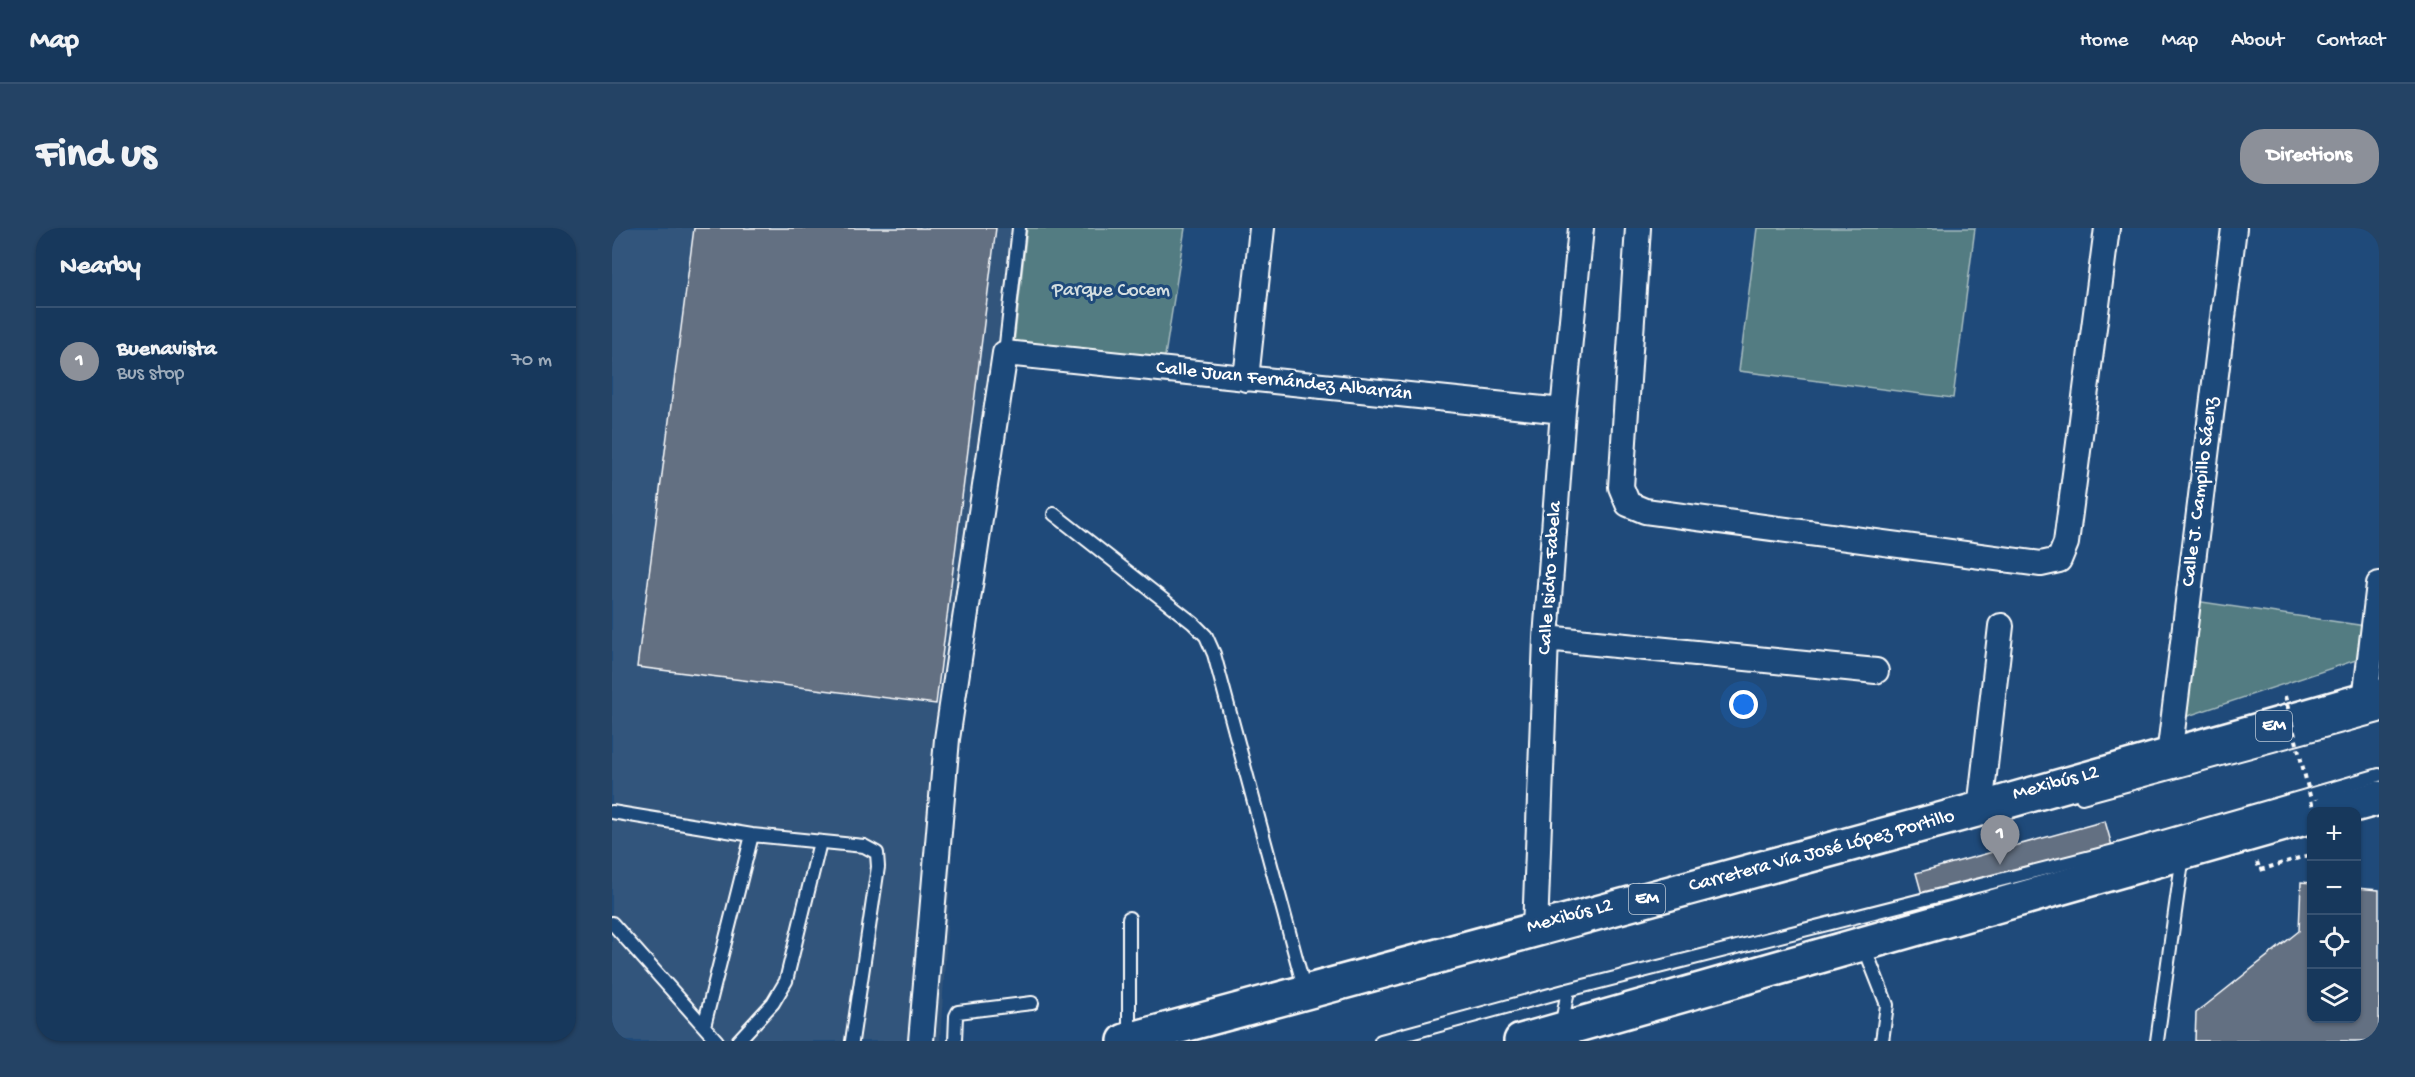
<!DOCTYPE html>
<meta charset="utf-8">
<style>
:root{--surface:#17385c;--page:#244365;--text:#f1f3f6;--muted:#9eacbb;--line:#365272;--accent:#8c9099}
body{margin:0;font-family:"Gochi Hand",sans-serif;background:var(--page);color:var(--text)}
.controls{position:absolute;right:18px;bottom:18px;display:grid;overflow:hidden;border-radius:12px;box-shadow:0 2px 4px #0004}
.controls button{width:54px;height:54px;display:grid;place-items:center;padding:0;border:0;border-bottom:2px solid var(--line);background:var(--surface);color:var(--text);font:30px sans-serif}
.you{position:absolute;left:1132px;top:477px;width:21px;height:21px;margin:-15px;border:4px solid #fff;border-radius:50%;background:#1a73e8;box-shadow:0 0 0 9px #1a73e833}
.badge{display:grid;place-items:center;width:39px;height:39px;border-radius:50%;background:var(--accent);color:#fff;font-size:20px;font-weight:700}
.pin{position:absolute;translate:-50% -50px;filter:drop-shadow(0 2px 3px #0008)}
.pin::after{content:'';position:absolute;top:32px;width:21px;height:18px;background:inherit;clip-path:polygon(0 0,100% 0,50% 100%)}
.list{margin:0;padding:0;list-style:none}
h2{display:flex;justify-content:space-between;align-items:center;height:78px;margin:0;padding:0 24px;font-size:26px}
h2 small{font-size:20px;font-weight:400;color:var(--muted)}
.list li{display:grid;grid-template-columns:39px 1fr auto;gap:18px;align-items:center;box-sizing:border-box;height:108px;padding:0 24px;border-top:2px solid var(--line)}
.list b{display:block;font-size:22px;white-space:nowrap}
.list p{margin:0;font-size:20px;white-space:nowrap;color:var(--muted)}
.list em{font-size:20px;font-style:normal;color:var(--muted)}
.icon{flex:none;width:33px;height:33px;fill:none;stroke:currentColor;stroke-width:2;stroke-linecap:round;stroke-linejoin:round}
.map{position:relative;flex:none;width:1767px;height:813px;overflow:hidden;border-radius:24px}
header{display:flex;align-items:center;gap:36px;box-sizing:border-box;height:84px;padding:0 30px;background:var(--surface);border-bottom:2px solid var(--line)}
header strong{font-size:28px}
nav{display:flex;gap:33px;margin-inline-start:auto;font-size:21px}
.intro{display:flex;align-items:center;justify-content:space-between;box-sizing:border-box;height:144px;padding:0 36px}
h1{margin:0;font-size:42px}
.button{padding:15px 27px;border-radius:24px;background:var(--accent);color:#fff;font-size:21px;font-weight:700}
main{display:flex;gap:36px;padding:0 36px}
aside{flex:1;background:var(--surface);border-radius:24px;box-shadow:0 2px 4px #0004}
.map>svg:first-child{display:block}
</style>
<header>
<strong>Map</strong>
<nav><a>Home</a><a>Map</a><a>About</a><a>Contact</a></nav>
</header>
<div class="intro"><h1>Find us</h1><a class="button">Directions</a></div>
<main>
<aside>
<h2>Nearby<small></small></h2>
<ul class="list">
<li><span class="badge">1</span><div><b>Buenavista</b><p>Bus stop</p></div><em>70 m</em></li>
</ul>
</aside>
<div class="map">
<svg width="1767" height="813" viewBox="0 0 1767 813">
<rect width="100%" height="100%" fill="#1f4a7a"/>
<filter id="ink" filterUnits="userSpaceOnUse"><feTurbulence type="fractalNoise" baseFrequency=".0167" numOctaves="2"/><feDisplacementMap in="SourceGraphic" scale="12" xChannelSelector="R" yChannelSelector="G"/><feConvolveMatrix kernelMatrix="1 2 1 2 8 2 1 2 1" color-interpolation-filters="sRGB"/></filter>
<g filter="url(#ink)">
<path fill="#33557c" d="M0 0H419L350 470 328 813H0Z"/>
<path fill="#527b82" stroke="#a8bdc0" stroke-width="1.5" d="M415 0H573L552 134 402 115Z
M1145 0H1363L1341 170 1127 143Z
M1583 373 1760 399 1756 428 1570 490Z"/>
<path fill="#636f82" stroke="#fff" stroke-width="1.5" d="M82 0H384L324 476 25 439Z
M1493 593 1500 618 1311 670 1304 645Z
M1689 654 1700 655V790H1744V660L1767 662V813H1583L1584 785 1687 703Z"/>
<g fill="none" stroke-linecap="round" stroke-linejoin="round">
<defs>
<path id="lane" d="M393 125 407 0
M442 286 581 395 594 408 602 426 693 763
M1470 569 1767 488
M0 584 140 607 252 618 265 625 266 639 240 813
M0 695 105 813
M1251 716 1275 777 1270 813
M92 798 140 607
M949 800 956 762
M517 811V690
M126 813 161 775 174 753 208 614
M343 813 344 788 346 784 420 775
M769 813 956 762 1506 622 1767 547
M1545 813 1571 627"/>
<path id="street" d="M1026 0 1009 259 1016 276 1033 283 1429 336 1447 332 1454 315 1495 0
M634 151 650 0
M934 410 1264 443
M1753 472 1767 356
M1557 528 1622 0
M1368 581 1389 398
M923 702 934 410 951 183 969 0
M309 813 335 511 393 125 951 183"/>
<path id="primary" d="M1716 584 1767 570
M513 813 1368 581 1767 468
M909 813 1700 588"/>
</defs>
<use href="#lane" stroke="#fff" stroke-width="16"/>
<use href="#street" stroke="#fff" stroke-width="28"/>
<use href="#primary" stroke="#fff" stroke-width="38"/>
<path stroke="#fff" stroke-width="4" stroke-dasharray="4.5 4.5" stroke-linecap="butt" d="M1645 634 1648 642 1700 626"/>
<use href="#lane" stroke="#1f4a7a" stroke-width="12"/>
<use href="#street" stroke="#1f4a7a" stroke-width="24"/>
<use href="#primary" stroke="#1f4a7a" stroke-width="33"/>
<path stroke="#fff" stroke-width="4" stroke-dasharray="4.5 4.5" stroke-linecap="butt" d="M1673 468 1702 584"/>
</g>
</g>
<g text-anchor="middle" dominant-baseline="central" stroke-width="6" stroke-linejoin="round" paint-order="stroke">
<g fill="#1f4a7a" stroke="#bcc9d7" stroke-width="1.5">
<rect x="1644" y="483" width="36" height="30" rx="4.5"/>
<rect x="1017" y="656" width="36" height="30" rx="4.5"/>
</g>
<g font-size="18" font-weight="bold" fill="#fff">
<text x="1662" y="498">EM</text>
<text x="1035" y="671">EM</text>
</g>
<g font-size="20" fill="#d4dee0" stroke="#1f4a7a">
<text x="499" y="63">Parque Cocem</text>
</g>
<g font-size="20" fill="#fff" stroke="#1f4a7a">
<text transform="translate(672 154) rotate(6)">Calle Juan Fernández Albarrán</text>
<text transform="translate(1589 264) rotate(-83)">Calle J. Campillo Sáenz</text>
<text transform="translate(939 350) rotate(-86)">Calle Isidro Fabela</text>
<text transform="translate(1444 556) rotate(-15)">Mexibús L2</text>
<text transform="translate(1210 624) rotate(-15)">Carretera Vía José López Portillo</text>
<text transform="translate(958 689) rotate(-15)">Mexibús L2</text>
</g>
</g>
</svg>
<div class="controls">
<button>+</button>
<button>−</button>
<button><svg class="icon" aria-label="locate" viewBox="0 0 24 24"><circle cx="12" cy="12" r="6"/><path d="M12 2v4M12 18v4M2 12h4M18 12h4"/></svg></button>
<button><svg class="icon" aria-label="layers" viewBox="0 0 24 24"><path d="M12 4l9 5-9 5-9-5zM3 14l9 5 9-5"/></svg></button>
</div>
<div class="you"></div>
<div class="pin badge" style="left:1388px;top:637px">1</div>
</div>
</main>
